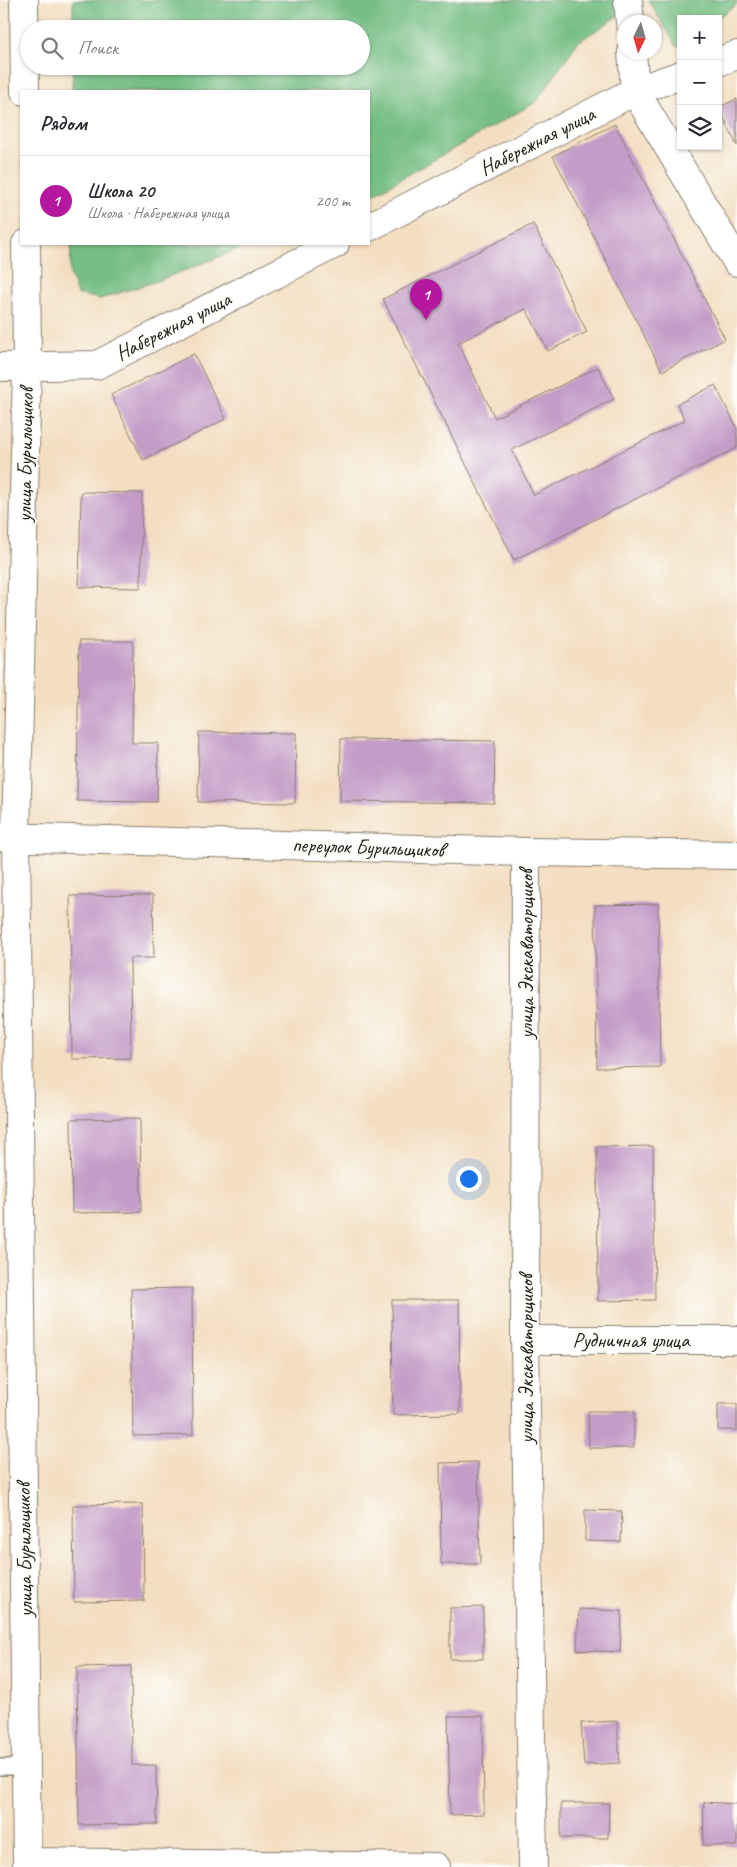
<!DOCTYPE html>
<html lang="ru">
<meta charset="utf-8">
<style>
:root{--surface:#fff;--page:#f2f2f3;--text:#2b2b33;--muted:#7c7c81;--line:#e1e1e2;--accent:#b5179e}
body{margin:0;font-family:Caveat,sans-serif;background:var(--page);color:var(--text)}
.controls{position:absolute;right:15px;top:15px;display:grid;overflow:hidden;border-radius:0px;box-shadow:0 1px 4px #0004}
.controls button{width:45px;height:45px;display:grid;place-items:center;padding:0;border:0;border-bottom:1px solid var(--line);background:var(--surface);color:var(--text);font:25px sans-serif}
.compass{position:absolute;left:617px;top:15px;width:45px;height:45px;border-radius:50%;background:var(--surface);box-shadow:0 1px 4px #0004;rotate:185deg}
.you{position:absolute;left:468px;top:1178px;width:18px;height:18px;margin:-12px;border:4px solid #fff;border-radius:50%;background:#1a73e8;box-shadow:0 0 0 8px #1a73e833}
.badge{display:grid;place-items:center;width:32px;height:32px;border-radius:50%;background:var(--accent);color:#fff;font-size:16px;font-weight:700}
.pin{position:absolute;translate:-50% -41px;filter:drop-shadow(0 1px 2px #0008)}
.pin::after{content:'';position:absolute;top:26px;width:18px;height:15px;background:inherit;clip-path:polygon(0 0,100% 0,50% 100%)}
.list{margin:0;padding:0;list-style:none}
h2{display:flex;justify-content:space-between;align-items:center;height:65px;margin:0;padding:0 20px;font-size:21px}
h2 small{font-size:16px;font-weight:400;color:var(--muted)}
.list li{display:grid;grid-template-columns:32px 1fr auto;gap:15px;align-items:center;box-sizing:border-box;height:90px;padding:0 20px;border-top:1px solid var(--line)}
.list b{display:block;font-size:19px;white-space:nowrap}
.list p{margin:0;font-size:16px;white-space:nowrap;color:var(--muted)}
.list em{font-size:16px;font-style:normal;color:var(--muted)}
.icon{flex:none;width:28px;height:28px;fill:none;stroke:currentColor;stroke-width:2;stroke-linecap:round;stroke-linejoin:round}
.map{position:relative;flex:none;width:737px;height:1867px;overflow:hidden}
.search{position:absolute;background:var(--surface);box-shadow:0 1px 4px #0004;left:20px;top:20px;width:350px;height:55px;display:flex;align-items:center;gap:12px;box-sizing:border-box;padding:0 18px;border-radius:28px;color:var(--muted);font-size:19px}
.panel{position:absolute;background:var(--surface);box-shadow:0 1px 4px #0004;left:20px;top:90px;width:350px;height:155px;border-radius:0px}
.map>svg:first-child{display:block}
</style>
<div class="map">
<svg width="737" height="1867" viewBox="0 0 737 1867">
<rect width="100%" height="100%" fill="#fdfcf7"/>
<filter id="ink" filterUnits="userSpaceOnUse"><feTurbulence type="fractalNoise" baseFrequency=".02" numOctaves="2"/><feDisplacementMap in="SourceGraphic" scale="10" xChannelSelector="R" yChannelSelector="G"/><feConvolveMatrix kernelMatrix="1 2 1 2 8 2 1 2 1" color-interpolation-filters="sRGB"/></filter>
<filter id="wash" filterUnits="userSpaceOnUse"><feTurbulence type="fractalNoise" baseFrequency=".0096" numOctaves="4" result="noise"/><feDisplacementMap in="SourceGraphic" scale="20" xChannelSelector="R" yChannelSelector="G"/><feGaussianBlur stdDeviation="1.12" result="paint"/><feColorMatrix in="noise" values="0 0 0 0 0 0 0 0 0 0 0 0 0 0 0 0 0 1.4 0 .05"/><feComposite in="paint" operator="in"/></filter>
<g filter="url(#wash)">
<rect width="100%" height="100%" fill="#f3dec1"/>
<path fill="#76be84" stroke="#496d50" d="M73 0H643L578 42 536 102 369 197V91H72L73 66H361V29H73Z
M648 0H737V4L716 19H681V44L677 47Z
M71 244H252L160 280 100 299 77 294 70 275Z"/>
<g id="blocks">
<path fill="#c39cc7" d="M737 99V146L719 107Z
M615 124 725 339 662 371 553 156Z
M533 224 587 332 548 351 526 309 458 343 495 418 598 367 614 399 512 450 534 495 685 420 677 404 715 385 737 428V448L514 560 383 299Z
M194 354 226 419 143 460 111 395Z
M81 492 142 493 141 588 79 587Z
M79 641H133L132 743H158L157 802 77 801Z
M199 732 296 733 295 803 198 802Z
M341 739 495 741 494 803 340 801Z
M153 895 154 958H130L131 1058 72 1059 70 896Z
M658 904 660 1067 597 1068 595 905Z
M140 1118 141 1212 72 1213 71 1119Z
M653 1146 655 1300 598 1301 597 1147Z
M192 1288 193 1435 133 1436 131 1289Z
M392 1300H459L460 1414 393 1415Z
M718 1404H737V1430H718Z
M588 1411H634V1448H589Z
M478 1462 480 1564H441L440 1463Z
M143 1504 144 1601 74 1602 73 1505Z
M585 1510 622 1511 621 1542 585 1541Z
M483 1607V1659H450V1608Z
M579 1609 622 1611 620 1652 577 1650Z
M131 1666 132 1765H156L157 1824 79 1825 77 1667Z
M448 1716H483L484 1814 450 1815Z
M617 1721 620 1763 584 1765 581 1723Z
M704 1802 737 1804V1846L703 1845Z
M561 1803H609L608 1838H561Z"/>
</g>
</g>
<g filter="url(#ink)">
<use href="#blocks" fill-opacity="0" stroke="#887d6e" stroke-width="1"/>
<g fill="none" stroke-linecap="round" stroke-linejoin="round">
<defs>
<path id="service" d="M0 1767H26"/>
<path id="minor" d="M24 0 25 91
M628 0 630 22
M632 52 635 91 737 262
M718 62 737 55
M369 227 635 91 681 75
M26 244 27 367 16 837 27 1867
M0 367 97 365 335 244
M0 837 526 852 737 855
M526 852 525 1340 533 1867
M525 1340H737
M27 1862 436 1867"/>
</defs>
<use href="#service" stroke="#887d6e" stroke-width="18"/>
<use href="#minor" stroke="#887d6e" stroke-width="30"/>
<use href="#service" stroke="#fff" stroke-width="15"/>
<use href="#minor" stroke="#fff" stroke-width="28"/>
</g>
</g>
<g text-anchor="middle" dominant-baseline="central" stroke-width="4" stroke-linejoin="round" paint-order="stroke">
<g font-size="21" fill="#1c1c1c" stroke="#fdfcf7">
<text transform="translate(537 141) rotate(-27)">Набережная улица</text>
<text transform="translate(173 326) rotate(-27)">Набережная улица</text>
<text transform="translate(25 455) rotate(-89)">улица Бурильщиков</text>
<text transform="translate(368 847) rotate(2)">переулок Бурильщиков</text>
<text transform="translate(526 954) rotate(-90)">улица Экскаваторщиков</text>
<text x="631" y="1340">Рудничная улица</text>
<text transform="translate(526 1359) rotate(-90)">улица Экскаваторщиков</text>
<text transform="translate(24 1550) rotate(-91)">улица Бурильщиков</text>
</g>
</g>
</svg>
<div class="controls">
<button>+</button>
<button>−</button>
<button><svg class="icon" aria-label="layers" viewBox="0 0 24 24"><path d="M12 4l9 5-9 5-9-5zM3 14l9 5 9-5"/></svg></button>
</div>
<svg class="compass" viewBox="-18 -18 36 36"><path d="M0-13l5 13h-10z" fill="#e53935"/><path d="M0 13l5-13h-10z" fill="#7c7c81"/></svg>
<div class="you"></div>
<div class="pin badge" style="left:426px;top:320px">1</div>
<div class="search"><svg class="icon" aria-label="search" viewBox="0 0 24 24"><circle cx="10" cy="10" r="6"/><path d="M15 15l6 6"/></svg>Поиск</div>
<section class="panel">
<h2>Рядом<small></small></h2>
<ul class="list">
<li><span class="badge">1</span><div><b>Школа 20</b><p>Школа · Набережная улица</p></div><em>200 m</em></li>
</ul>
</section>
</div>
